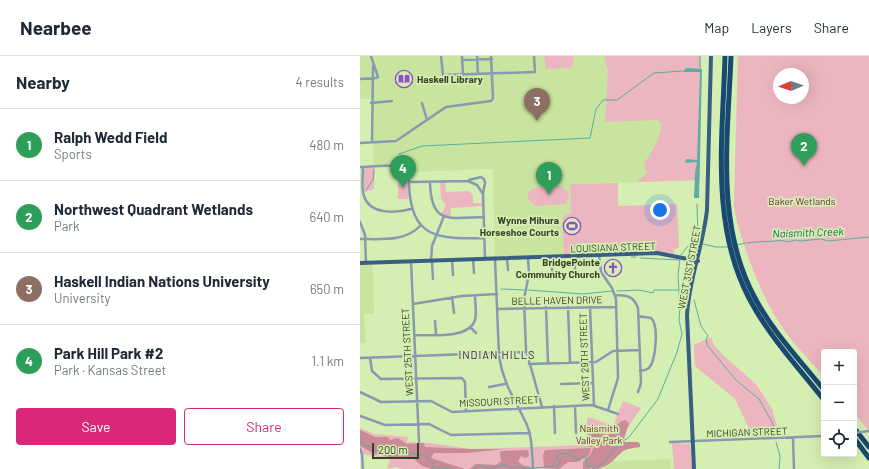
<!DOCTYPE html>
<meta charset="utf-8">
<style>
:root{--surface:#fff;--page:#f2f2f3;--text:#1f2937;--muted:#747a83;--line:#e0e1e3;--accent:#db2777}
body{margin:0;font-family:Barlow,sans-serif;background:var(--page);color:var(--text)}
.controls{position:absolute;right:12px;bottom:12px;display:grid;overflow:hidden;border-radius:4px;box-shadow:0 4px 16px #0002}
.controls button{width:36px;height:36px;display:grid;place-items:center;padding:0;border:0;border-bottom:1px solid var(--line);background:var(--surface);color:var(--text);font:20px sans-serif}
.compass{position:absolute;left:413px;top:12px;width:36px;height:36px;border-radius:50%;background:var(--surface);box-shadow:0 4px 16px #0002;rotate:268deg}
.scale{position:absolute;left:12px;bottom:10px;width:47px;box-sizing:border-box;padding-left:4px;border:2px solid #374128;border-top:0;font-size:11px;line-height:14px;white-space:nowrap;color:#374128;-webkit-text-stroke:3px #d5eeb1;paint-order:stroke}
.you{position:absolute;left:300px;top:154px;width:14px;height:14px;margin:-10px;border:3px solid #fff;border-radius:50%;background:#1a73e8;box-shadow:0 0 0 6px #1a73e833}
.badge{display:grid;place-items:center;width:26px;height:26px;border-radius:50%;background:var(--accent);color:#fff;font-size:13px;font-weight:700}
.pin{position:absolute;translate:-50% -33px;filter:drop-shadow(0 1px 2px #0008)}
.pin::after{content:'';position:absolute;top:21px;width:14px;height:12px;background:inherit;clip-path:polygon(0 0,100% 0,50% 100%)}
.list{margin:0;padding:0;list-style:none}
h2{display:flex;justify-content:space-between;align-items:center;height:52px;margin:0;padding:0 16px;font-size:17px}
h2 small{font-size:13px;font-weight:400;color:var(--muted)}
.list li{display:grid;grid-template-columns:26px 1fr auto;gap:12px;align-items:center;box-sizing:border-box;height:72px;padding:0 16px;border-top:1px solid var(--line)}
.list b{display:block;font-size:15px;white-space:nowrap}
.list p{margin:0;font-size:13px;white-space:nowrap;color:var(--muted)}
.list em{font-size:13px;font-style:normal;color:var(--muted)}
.actions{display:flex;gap:8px;padding:12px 16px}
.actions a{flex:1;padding:9px 0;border:1px solid var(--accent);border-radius:4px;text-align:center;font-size:14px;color:var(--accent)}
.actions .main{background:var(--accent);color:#fff}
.icon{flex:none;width:22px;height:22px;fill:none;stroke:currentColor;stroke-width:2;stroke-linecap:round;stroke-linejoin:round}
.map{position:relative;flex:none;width:509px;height:413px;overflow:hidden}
header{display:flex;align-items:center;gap:24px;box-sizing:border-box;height:56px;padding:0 20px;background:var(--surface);border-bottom:1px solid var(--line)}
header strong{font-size:19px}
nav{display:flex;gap:22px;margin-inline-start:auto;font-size:14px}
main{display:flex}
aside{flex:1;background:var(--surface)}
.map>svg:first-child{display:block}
</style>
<header>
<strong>Nearbee</strong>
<nav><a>Map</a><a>Layers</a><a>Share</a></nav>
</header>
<main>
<aside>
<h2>Nearby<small>4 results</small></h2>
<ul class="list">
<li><span class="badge" style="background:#2e9e5b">1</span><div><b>Ralph Wedd Field</b><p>Sports</p></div><em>480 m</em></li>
<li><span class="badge" style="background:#2e9e5b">2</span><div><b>Northwest Quadrant Wetlands</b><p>Park</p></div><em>640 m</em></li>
<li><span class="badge" style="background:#8d6e63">3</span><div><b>Haskell Indian Nations University</b><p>University</p></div><em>650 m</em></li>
<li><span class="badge" style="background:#2e9e5b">4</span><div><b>Park Hill Park #2</b><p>Park · Kansas Street</p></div><em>1.1 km</em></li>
</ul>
<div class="actions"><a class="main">Save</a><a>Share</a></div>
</aside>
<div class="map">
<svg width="509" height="413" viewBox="0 0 509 413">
<rect width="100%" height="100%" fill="#d5eeb1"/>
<path fill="#c8e49f" d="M0 0H341L340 124 210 128 211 158 204 199 135 202 133 113 49 116 46 111 42 109H14L12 43H0Z
M0 208H12L13 218 14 258H4L6 286 0 287Z
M253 388 254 405 310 403 311 413H240Z"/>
<path fill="#ebb6bf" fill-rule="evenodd" d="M184 0H213L214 8 211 12 186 13Z
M244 0H341L340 124 277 126 287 117 284 108C292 94 301 84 301 67L297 64 245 66 248 15Z
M378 0H509V375L494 357V296H464V321C453 308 440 295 430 282 411 257 398 229 388 200 382 183 376 166 374 149ZM419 18H443V42H419Z
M38 111 47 118 49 143H38Z
M6 112H15L14 133 4 136V114Z
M80 126H85L86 136 109 135 113 139V147H123V150L91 152 90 161 81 158 86 150 81 143Z
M258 127V150L317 148 319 191 314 194V198L295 196 204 199 203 164 204 160 211 157 210 128Z
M201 130 208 136 209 141 206 146 208 148 175 150 168 143V137L173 132Z
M351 281 354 289 364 300 396 328 412 353 420 380 393 381 375 343 335 310 334 289Z
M263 345 281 352 240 413H174L173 391 227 389V362H232L253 370Z
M0 372 14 378 48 381 47 386 69 387 111 393 171 391 172 413H42L36 411 27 413 30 403 3 398 0 391Z
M312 387 330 388 332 413H314Z"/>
<path fill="#ca8a96" d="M265 364 269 367 264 383 262 386H278L280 388V391C275 392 266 392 262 396 252 405 247 413 232 413L231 411 230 413H223V406L230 399 235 389 243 385 260 366Z
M233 368 249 373C246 382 235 383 232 391L227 390 230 385V380L228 378V371Z
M0 374 15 381H28L30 384 38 382 47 388 64 387 65 391 111 393H143L108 397H74L71 402 105 413H72L62 410 53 402 30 401 15 398 0 390Z
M231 392 229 399 217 406H208L199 413 184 412 183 399 185 394Z
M168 394 169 400 165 402 161 400 158 405 162 409 170 411 171 413H109L116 408 136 409 141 405 140 396 142 395Z"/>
<path fill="#5dada4" d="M326 12 342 13 339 142H334L335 117 337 106 326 107 325 105 327 103 337 104 340 16H323Z"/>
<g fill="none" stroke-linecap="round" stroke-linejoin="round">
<path stroke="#5dada4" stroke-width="1" d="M340 12V0
M39 98 62 90 230 82 236 53 243 44H257L294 17 323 15
M6 134 13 124 14 114
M337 148 338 181
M387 187C397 185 407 186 416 185 424 183 426 188 435 184L440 185 461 183 468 185 509 181
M343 188 356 191H368
M377 189 385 187
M321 199 328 190 340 187
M271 201H276
M280 202 319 204
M141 233 164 234
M168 234 223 238 252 235
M257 235 279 234 293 237 294 234H319L324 238
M334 244 341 270 348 280 346 283 347 289 376 324 399 343 412 366 416 379
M0 386 23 398 38 394 58 398 60 400 65 399 73 407 72 411 92 413
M416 386 420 400 419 413
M114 413 120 409 128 412C141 411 140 406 152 412L158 410 165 413
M165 413 198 410 200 407 196 399C203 395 214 399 219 405L222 401H226L227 410H232L234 413
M238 413V411L246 404 255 391 269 381 292 351 298 343 317 296 322 278 319 264 320 252 318 219 320 203"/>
<path stroke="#869baf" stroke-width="2.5" d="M81 0 83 19 175 16 174 0
M102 0 103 19
M117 0 118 18
M102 4 132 3
M0 23 16 22 18 21 11 0
M11 47 32 45
M62 47 67 64
M0 87 36 85 86 51 131 45 133 42 131 0
M12 87 13 10
M0 111C10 111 35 107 43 112 49 116 49 122 49 128 51 183 78 183 124 182
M3 111C3 120 1 132 4 140 10 159 36 157 51 153
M109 124 121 121 124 123 125 127 123 138
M49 126 108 125 117 129 123 138 125 203
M70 126C71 169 88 162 124 161
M0 166 5 179 6 207
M0 183C21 183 46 186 61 169
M239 199 241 216 252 232 256 243 258 322 248 354
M215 200V216
M192 201V221
M147 202 148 214
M168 202 169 218 164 243 166 294 182 351
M113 203 114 217
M135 203 139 300C143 328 156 345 167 369 173 383 172 399 173 413
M92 204 93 219
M51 205 59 386
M71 205 72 190 84 160
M72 205 73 223
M255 239C266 239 274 240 278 252L281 327 278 336
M92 241 94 257
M53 248 102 240 137 238
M186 251 188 307
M208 251 210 306
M230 251 234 349
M137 253 256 251
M278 260 291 262C299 269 296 304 289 312 286 314 284 315 280 315
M75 265 76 278
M111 272 116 277
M55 279C71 279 109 283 115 264 117 257 115 247 115 239
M0 302 166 296
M10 302 12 315 21 323 102 322 105 326 106 355
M169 308 236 306 253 295 279 294
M201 328 233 327
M129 331 145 328
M0 336 21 346 71 345 92 356 232 349 258 358
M194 350 195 377
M215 350 216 377
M0 360 25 369 69 368 91 379 170 377
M433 382 434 413
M310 386 464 380
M0 393 2 398 3 413"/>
<path stroke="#385f81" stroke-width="4" d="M0 207 297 197 338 205
M334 413 327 259C329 223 343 190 347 154L351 0"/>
<path stroke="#184970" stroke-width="5" d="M365 0C363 80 350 168 389 242 408 279 438 311 464 344
M371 0C368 80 355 169 395 242 413 276 440 304 464 334
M494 372 509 391
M494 382 509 402"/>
<path stroke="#869baf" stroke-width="2.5" d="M494 377 509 375"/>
</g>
<defs>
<symbol id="library-ring" viewBox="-11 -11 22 22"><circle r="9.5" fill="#d5eeb1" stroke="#9152c8" stroke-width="1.5"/><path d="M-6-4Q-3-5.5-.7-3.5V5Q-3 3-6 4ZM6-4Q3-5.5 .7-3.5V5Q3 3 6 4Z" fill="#9152c8"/></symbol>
<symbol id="stadium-ring" viewBox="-11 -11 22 22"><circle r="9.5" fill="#d5eeb1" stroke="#9152c8" stroke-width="1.5"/><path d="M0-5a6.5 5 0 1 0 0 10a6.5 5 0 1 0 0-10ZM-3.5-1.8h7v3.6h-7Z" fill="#9152c8"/></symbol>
<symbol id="church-ring" viewBox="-11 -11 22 22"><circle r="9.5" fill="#d5eeb1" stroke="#9152c8" stroke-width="1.5"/><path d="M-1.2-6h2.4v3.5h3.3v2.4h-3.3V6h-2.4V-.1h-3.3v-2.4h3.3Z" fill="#9152c8"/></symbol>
</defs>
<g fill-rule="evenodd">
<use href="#library-ring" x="34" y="13" width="20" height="20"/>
<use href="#stadium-ring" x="202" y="160" width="20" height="20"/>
<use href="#church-ring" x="243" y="202" width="20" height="20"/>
</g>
<g text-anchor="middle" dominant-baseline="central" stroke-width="3.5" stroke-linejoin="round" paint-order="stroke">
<g font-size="10" font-weight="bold" fill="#374128" stroke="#d5eeb1" text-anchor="end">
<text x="57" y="23" text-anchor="start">Haskell Library</text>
<text x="199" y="164">Wynne Mihura<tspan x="199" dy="12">Horseshoe Courts</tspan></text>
<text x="240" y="206">BridgePointe<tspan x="240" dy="12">Community Church</tspan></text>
</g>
<g font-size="10" fill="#75273d" stroke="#d5eeb1">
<text x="442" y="145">Baker Wetlands</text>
<text x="239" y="372">Naismith<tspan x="239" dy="12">Valley Park</tspan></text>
</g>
<g font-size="10" fill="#374128" stroke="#d5eeb1">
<text transform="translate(253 191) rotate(-2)">LOUISIANA STREET</text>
<text transform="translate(329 211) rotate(-79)">WEST 31ST STREET</text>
<text transform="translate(197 244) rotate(-1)">BELLE HAVEN DRIVE</text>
<text transform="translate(47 296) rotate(-93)">WEST 25TH STREET</text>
<text transform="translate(224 301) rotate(-92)">WEST 29TH STREET</text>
<text transform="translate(139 345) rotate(-3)">MISSOURI STREET</text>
<text transform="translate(387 376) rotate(-2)">MICHIGAN STREET</text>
</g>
<g font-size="11" font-style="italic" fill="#22635d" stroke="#d5eeb1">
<text transform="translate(448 176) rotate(-2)">Naismith Creek</text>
</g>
<g font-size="11" letter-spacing="1" fill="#3f2059" stroke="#d5eeb1">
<text x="137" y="298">INDIAN HILLS</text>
</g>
</g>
</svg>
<div class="controls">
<button>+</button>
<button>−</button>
<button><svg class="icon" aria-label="locate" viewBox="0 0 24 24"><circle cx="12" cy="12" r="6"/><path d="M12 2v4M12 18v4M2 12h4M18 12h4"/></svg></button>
</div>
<svg class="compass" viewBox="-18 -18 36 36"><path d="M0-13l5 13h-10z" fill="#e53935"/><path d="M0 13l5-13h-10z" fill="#747a83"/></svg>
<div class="scale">200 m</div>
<div class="you"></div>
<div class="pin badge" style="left:189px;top:139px;background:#2e9e5b">1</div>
<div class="pin badge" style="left:444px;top:110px;background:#2e9e5b">2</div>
<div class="pin badge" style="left:177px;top:65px;background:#8d6e63">3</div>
<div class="pin badge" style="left:43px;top:132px;background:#2e9e5b">4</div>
</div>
</main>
